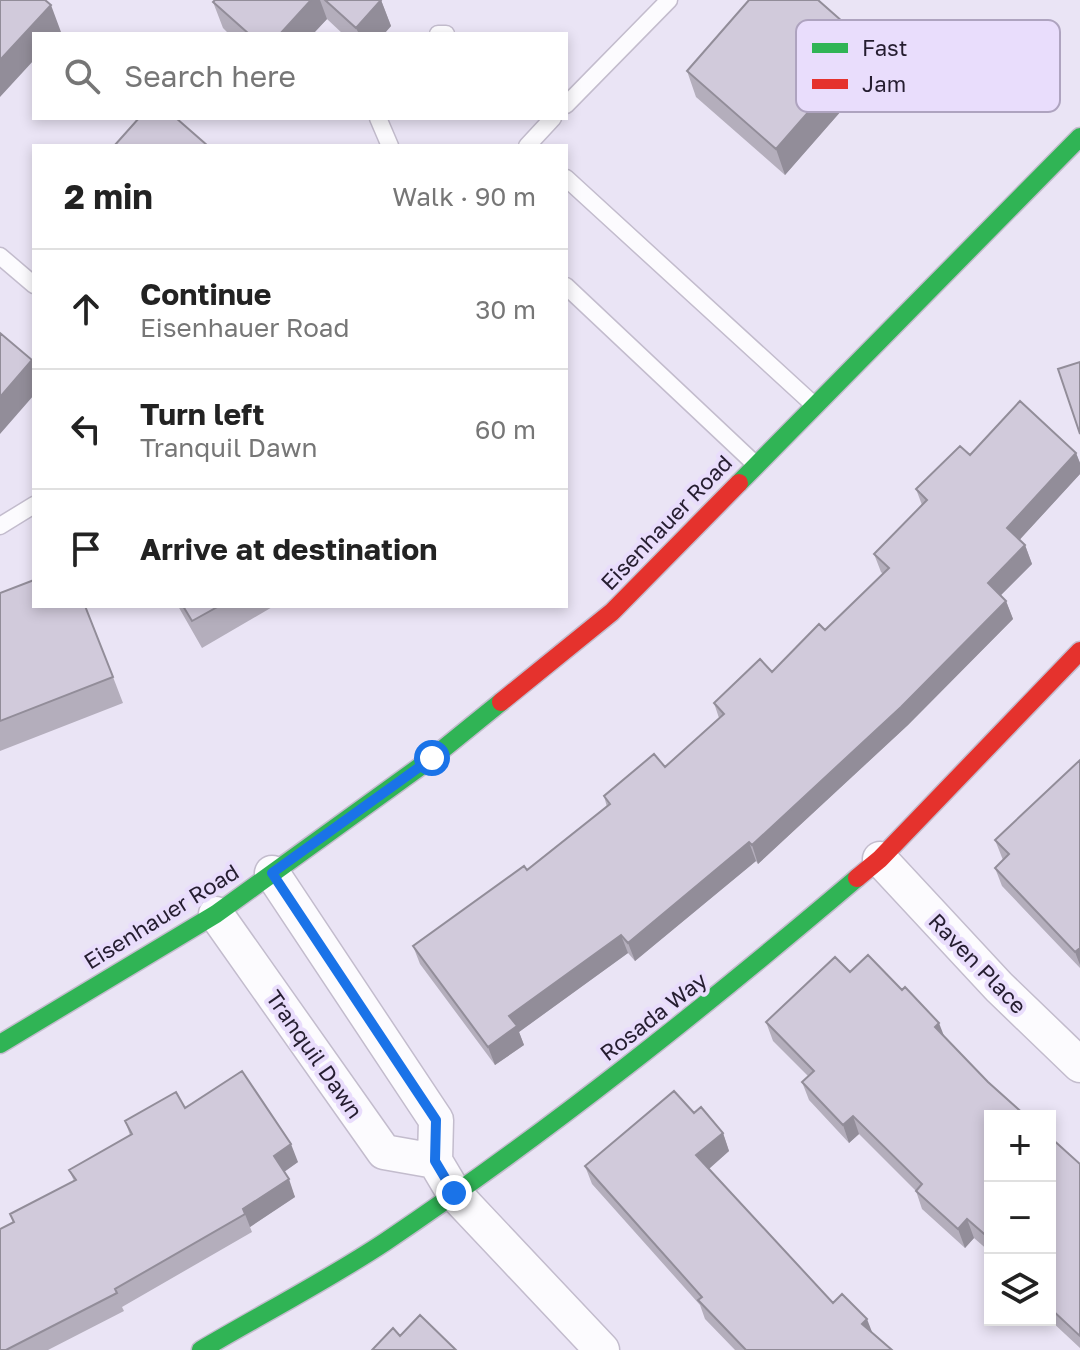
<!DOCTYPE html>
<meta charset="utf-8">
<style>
:root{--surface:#fff;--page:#f2f2f2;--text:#222;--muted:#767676;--line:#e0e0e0}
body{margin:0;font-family:"Golos Text",sans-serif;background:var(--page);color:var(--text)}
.controls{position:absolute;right:24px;bottom:24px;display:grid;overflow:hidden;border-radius:0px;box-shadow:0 4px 12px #0003}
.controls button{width:72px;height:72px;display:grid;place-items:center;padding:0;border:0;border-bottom:2px solid var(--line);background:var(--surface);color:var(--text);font:40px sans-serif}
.stop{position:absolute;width:24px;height:24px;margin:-18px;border:6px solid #1a73e8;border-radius:50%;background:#fff}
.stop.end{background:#1a73e8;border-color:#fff;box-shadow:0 2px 8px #0008}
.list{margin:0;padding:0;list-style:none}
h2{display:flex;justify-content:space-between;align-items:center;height:104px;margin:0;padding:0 32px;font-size:34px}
h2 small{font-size:26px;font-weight:400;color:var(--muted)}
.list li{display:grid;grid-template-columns:52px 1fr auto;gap:24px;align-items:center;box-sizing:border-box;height:120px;padding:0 32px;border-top:2px solid var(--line)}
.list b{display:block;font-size:30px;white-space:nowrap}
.list p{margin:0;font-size:26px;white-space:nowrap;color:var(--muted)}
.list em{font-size:26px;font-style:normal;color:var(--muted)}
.icon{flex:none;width:44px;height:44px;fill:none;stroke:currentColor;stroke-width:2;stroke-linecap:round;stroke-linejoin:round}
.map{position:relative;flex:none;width:1080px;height:1350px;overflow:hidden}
.search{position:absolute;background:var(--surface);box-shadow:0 4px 12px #0003;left:32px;top:32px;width:536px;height:88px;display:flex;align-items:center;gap:20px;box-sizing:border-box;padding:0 28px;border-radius:0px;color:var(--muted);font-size:30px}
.panel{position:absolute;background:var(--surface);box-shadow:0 4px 12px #0003;left:32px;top:144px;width:536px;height:464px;border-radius:0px}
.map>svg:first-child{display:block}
</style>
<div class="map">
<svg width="1080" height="1350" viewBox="0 0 1080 1350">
<rect width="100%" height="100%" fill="#eae4f5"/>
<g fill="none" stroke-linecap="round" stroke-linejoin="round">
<defs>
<path id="lane" d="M438 34H446
M566 105 669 0
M378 118 390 146
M527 146 553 118
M566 178 814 405
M0 256 34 285
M566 286 754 463
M0 526 34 505"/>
<path id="street" d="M880 859 999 987 1080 1065
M272 873 436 1120 435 1161 454 1193 602 1350
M216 914 384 1152 435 1161"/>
<path id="fast" d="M739 483 1080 137
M0 1044 216 914 432 758 501 702
M201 1350C262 1314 326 1281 385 1242 550 1131 705 1007 857 878"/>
<path id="jam" d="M501 702 612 612 739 483
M857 878 880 859 1080 651"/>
</defs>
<use href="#lane" stroke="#c3bccd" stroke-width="19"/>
<use href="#street" stroke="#c3bccd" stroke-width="37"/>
<use href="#fast" stroke="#c3bccd" stroke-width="21"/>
<use href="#jam" stroke="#c3bccd" stroke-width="21"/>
<use href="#lane" stroke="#fcfbfe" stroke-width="16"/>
<use href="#street" stroke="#fcfbfe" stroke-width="34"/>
<use href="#fast" stroke="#30b455" stroke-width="18"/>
<use href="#jam" stroke="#e5322d" stroke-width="18"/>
</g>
<path fill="#b4aebc" d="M215 0H381L391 26 384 34H343L327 19 313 34H229L223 28 213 2Z
M877 70 785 175 696 97 687 71Z
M1076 453 1080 463V474L1019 540 1025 545 1032 564 1001 595 1006 601 1013 619 908 725 758 864 756 861 635 961 628 953 519 1032 524 1045 495 1065 420 964 413 946 527 870 607 807 604 796 665 767 719 718 714 703 772 672 825 630 883 574 881 572 874 554 922 505 916 489 970 455Z
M0 593 113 677 123 703 0 751Z
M178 606H274L202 648Z
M1080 760V968L1002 886 995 868 1003 860 995 840Z
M850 972 902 990 944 1037 990 1116V1252L974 1238 965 1248 922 1209 916 1191 859 1134 849 1143 809 1100 802 1082 808 1076 773 1041 766 1022Z
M185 1108 298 1162 284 1172 295 1197 250 1227 252 1232 122 1307 124 1311 48 1350H0L13 1222 10 1214 74 1181 69 1170 130 1135 125 1121Z
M694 1113 723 1133 729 1151 709 1169 833 1303 872 1332 892 1350H735L705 1319 700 1305 592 1184 585 1166Z
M1050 1137 1080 1164V1348L1050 1320Z"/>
<path fill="#928d99" d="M311 0H320L327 19 313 34H280Z
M381 0 391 26 384 34H359L356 28Z
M51 5 61 32 58 34H34V60L0 97V60Z
M868 44 877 70 785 175 776 149Z
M32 360 34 366V395L0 434V397Z
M1076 453 1080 463V474L1014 546 1007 528Z
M1025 545 1032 564 995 601 988 583Z
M1006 601 1013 619 908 725 758 864 752 845Z
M749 842 756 861 635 961 628 943Z
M621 935 628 953 519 1032 524 1045 495 1065 488 1047 509 1016Z
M1080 948V965L1075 952Z
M939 1023 946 1041 935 1027Z
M853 1116 859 1134 849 1143 843 1125Z
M723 1133 729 1151 703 1174 696 1155Z
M291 1144 298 1162 281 1174 274 1156Z
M289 1179 295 1197 250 1227 243 1209Z
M967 1219 974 1238 965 1248 958 1229Z
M867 1319 874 1337 862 1324Z"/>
<path fill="#d1cadb" stroke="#928d99" stroke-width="2" d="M0 0H45L51 5 0 60Z
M215 0H311L280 34H249L213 2Z
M325 0H381L356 28Z
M749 0H818L868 44 776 149 687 71Z
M139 118H176L208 146H114Z
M0 333 32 360 0 397Z
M1080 362V434L1058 369Z
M1020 401 1076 453 1007 528 1025 545 988 583 1006 601 901 707 752 845 749 842 628 943 621 935 509 1016 517 1026 488 1047 413 946 524 866 527 870 610 804 604 796 654 754 665 767 724 714 714 703 760 659 772 672 819 624 825 630 889 568 874 554 927 500 916 489 960 446 970 455Z
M34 580V606H85L113 677 0 721V593Z
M183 606H219L192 621Z
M1080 760V948L1075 952 995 868 1009 854 995 840Z
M868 955 902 990 905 987 939 1023 935 1027 988 1082 1026 1116H990V1239L967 1219 958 1229 916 1191 922 1184 853 1116 843 1125 802 1082 814 1071 766 1022 835 957 850 972Z
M242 1071 291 1144 274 1156 289 1179 243 1209 245 1214 115 1289 117 1293 6 1350H0V1229L14 1222 10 1214 76 1180 69 1170 132 1134 125 1121 176 1092 185 1108Z
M674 1091 694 1113 701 1107 723 1133 696 1155 833 1303 842 1294 867 1319 862 1324 892 1350H746L698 1300 702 1297 585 1166Z
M1050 1137 1080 1164V1336L1050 1308Z
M420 1315 456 1350H372L393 1328 400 1336Z"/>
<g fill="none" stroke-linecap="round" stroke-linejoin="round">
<path stroke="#1a73e8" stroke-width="10" d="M432 758 272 873 436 1120 435 1161 454 1193"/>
</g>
<g text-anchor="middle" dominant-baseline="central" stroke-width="8" stroke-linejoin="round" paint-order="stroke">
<g font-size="22" fill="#251d30" stroke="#e9ddfc">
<text transform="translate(666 522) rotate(-46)">Eisenhauer Road</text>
<text transform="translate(161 916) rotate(-32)">Eisenhauer Road</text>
<text transform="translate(978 963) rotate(46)">Raven Place</text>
<text transform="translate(653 1016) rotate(-38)">Rosada Way</text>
<text transform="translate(315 1054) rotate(55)">Tranquil Dawn</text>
</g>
</g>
<rect x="796" y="20" width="264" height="92" rx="12" fill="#e9ddfc" stroke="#aea3bf" stroke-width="2"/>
<rect x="812" y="43" width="36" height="10" fill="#30b455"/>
<rect x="812" y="79" width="36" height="10" fill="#e5322d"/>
<g font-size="22" fill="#251d30">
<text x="862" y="56">Fast</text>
<text x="862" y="92">Jam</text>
</g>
</svg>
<div class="controls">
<button>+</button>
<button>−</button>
<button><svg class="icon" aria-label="layers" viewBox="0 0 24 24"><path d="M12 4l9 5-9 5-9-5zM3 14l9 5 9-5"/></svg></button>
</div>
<div class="stop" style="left:432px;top:758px"></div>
<div class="stop end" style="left:454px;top:1193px"></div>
<div class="search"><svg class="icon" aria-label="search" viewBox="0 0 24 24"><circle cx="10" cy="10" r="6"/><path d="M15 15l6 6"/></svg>Search here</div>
<section class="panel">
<h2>2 min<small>Walk · 90 m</small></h2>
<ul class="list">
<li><svg class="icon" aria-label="ahead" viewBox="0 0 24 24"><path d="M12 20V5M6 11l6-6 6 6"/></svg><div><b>Continue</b><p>Eisenhauer Road</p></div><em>30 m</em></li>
<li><svg class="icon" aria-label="left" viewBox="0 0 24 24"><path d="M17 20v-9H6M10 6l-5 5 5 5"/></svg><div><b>Turn left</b><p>Tranquil Dawn</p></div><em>60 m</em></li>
<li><svg class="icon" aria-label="arrive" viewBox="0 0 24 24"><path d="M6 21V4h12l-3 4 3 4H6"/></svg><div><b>Arrive at destination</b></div></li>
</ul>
</section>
</div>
